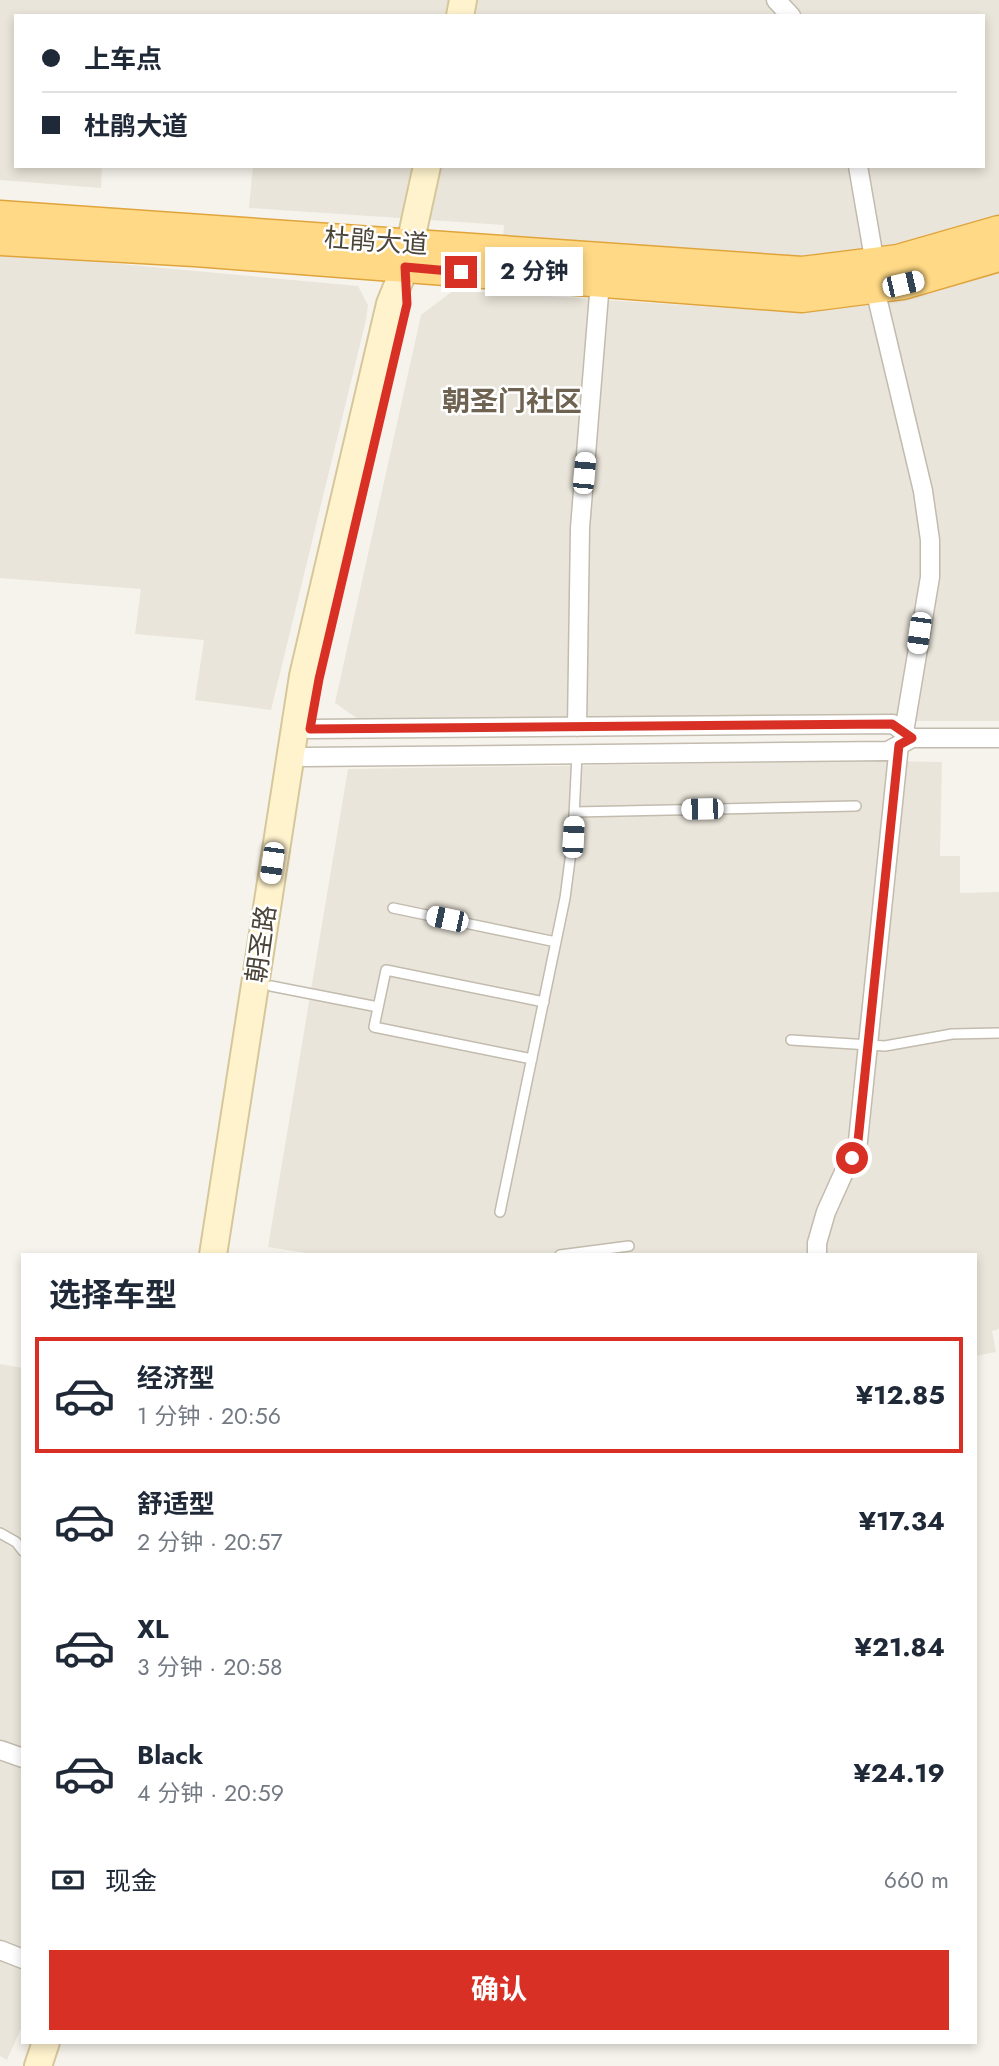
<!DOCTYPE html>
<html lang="zh">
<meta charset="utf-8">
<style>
:root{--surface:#fff;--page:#f2f2f3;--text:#1f2937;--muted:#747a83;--line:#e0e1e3;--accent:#d93025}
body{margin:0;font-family:Jost,"Noto Sans SC",sans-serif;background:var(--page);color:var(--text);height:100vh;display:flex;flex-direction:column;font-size:26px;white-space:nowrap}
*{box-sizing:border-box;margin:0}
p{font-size:23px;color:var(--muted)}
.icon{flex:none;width:38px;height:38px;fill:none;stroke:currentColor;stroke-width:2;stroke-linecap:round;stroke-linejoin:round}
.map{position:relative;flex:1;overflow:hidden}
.side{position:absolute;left:21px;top:1253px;width:956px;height:791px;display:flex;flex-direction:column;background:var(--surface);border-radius:0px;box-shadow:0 4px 10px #0003}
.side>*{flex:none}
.hud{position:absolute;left:14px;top:14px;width:971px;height:154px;border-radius:0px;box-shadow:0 4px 10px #0003;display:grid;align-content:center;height:154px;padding:0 28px;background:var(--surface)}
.end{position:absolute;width:32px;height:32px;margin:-16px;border:9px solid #d93025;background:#fff;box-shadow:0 0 0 4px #fff}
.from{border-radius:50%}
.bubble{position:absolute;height:49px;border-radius:0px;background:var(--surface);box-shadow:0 4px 10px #0003;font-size:23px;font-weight:700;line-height:49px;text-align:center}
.car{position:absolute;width:21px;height:42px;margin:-21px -10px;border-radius:9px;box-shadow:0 0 5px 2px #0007;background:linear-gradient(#fff 24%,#345 0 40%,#fff 0 76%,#345 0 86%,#fff 0)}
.hud b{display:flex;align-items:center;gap:24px;height:66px;font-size:26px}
.hud b+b{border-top:2px solid var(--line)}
.hud i{width:18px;height:18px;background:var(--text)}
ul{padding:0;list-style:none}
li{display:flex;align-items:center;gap:21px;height:116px;margin:0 14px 10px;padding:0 14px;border:4px solid transparent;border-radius:0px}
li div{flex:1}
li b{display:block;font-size:26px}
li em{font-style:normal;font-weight:700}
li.current{border-color:var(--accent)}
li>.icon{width:63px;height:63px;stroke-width:1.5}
h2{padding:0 28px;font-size:32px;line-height:84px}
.pay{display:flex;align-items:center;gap:18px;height:77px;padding:0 28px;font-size:26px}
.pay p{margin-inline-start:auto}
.primary-button{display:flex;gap:14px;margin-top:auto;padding:14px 28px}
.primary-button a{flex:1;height:80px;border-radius:0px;background:var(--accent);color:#fff;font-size:28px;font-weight:700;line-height:80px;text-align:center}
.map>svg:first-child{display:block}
.residential{fill:#eae5da}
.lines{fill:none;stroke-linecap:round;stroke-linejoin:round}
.service-casing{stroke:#c2bbae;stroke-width:12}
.minor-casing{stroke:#c2bbae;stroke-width:21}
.secondary-casing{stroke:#d6c79b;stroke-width:30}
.trunk-casing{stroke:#e0a43c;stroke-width:33}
.service{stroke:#fff;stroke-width:9}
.minor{stroke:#fff;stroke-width:18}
.secondary{stroke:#fff3cd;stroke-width:26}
.trunk{stroke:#ffd985;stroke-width:30}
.route{stroke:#d93025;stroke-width:9}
.labels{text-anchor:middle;stroke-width:5;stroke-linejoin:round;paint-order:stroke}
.street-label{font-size:26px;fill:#4b4439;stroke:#fff}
.neighbourhood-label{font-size:28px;font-weight:bold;fill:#6e6250;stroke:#fff}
</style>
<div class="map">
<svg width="999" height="2066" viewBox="0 0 999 2066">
<rect width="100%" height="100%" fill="#f6f3ec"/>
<!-- residential -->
<path class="residential" d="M0 0H999V221L888 248 811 259 503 237 504 225 249 208 253 166H984V16H16V166H102L101 188 0 180Z
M0 253 358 286 368 305 366 320 271 710 195 700 204 640 135 634 141 589 0 578Z
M999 269V721H361L335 703 421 315 454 290 787 312 823 308Z
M888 761 942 762 940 856H960V893L999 892V1329L992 1331 996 1352 975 1356V1255H319L268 1247 348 769Z
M0 1364 23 1368V2024L7 2060 0 2056Z"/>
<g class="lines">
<!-- service casing -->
<g class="service-casing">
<path id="service" d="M574 812 856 806
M393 908 556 942
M271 986 378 1007
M791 1040 885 1046 952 1034 999 1033
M532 1059 374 1027 386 970 544 1002
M500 1212 565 898 573 837 577 754
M560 1255 629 1246
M0 1533 16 1542 23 1551"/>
</g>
<!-- minor casing -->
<g class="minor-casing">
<path id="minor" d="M776 0 791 16
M858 166 875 264
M875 289 923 491 930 540V577L904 732
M577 727 580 528 600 282
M310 729 893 724 912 738
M305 757 888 751 912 738H999
M817 1255V1243L826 1212 858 1141 899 745
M0 1750 23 1758
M0 1950 23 1959"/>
</g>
<!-- secondary casing -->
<g class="secondary-casing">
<path id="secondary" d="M460 16 463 0
M213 1255 303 676 390 304 405 267 427 166
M38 2066 46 2042"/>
</g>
<!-- trunk casing -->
<g class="trunk-casing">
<path id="trunk" d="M0 216 802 272 898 260 999 231
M0 240 195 251 802 297 903 284 999 256"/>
</g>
<!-- service -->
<use href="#service" class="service"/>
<!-- minor -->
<use href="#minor" class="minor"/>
<!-- secondary -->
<use href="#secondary" class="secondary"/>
<!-- trunk -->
<use href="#trunk" class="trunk"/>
</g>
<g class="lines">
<!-- route -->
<path class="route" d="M461 272 405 267 407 304 319 679 310 729 892 724 912 738 899 745 858 1141 852 1158"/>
</g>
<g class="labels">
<!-- street labels -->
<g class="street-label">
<text transform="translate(376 241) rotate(4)" y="9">杜鹃大道</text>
<text transform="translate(261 944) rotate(-82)" y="9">朝圣路</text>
</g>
<!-- neighbourhood labels -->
<g class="neighbourhood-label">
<text x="512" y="411">朝圣门社区</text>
</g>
</g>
</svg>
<i class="end from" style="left:852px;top:1158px"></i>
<i class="end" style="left:461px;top:272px"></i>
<div class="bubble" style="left:485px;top:247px;width:98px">2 分钟</div>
<i class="car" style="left:903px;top:284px;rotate:77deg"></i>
<i class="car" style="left:584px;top:473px;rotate:5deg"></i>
<i class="car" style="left:919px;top:633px;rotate:188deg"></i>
<i class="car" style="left:702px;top:809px;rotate:269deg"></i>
<i class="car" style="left:573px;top:837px;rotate:3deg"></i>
<i class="car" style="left:272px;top:863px;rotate:188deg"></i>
<i class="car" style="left:447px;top:919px;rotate:282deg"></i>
<div class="hud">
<b><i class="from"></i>上车点</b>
<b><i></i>杜鹃大道</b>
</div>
<section class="side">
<h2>选择车型</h2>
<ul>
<li class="current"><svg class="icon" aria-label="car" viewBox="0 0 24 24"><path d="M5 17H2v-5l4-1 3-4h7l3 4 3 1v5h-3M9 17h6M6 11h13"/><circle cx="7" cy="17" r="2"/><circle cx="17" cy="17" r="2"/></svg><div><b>经济型</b><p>1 分钟 · 20:56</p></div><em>¥12.85</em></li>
<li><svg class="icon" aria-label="car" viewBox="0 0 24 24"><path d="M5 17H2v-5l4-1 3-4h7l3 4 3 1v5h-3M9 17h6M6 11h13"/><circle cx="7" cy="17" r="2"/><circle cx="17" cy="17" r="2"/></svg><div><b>舒适型</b><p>2 分钟 · 20:57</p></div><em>¥17.34</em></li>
<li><svg class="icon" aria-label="car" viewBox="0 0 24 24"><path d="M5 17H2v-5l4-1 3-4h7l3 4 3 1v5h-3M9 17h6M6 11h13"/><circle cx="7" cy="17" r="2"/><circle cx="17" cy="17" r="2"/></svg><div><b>XL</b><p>3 分钟 · 20:58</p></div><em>¥21.84</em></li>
<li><svg class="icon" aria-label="car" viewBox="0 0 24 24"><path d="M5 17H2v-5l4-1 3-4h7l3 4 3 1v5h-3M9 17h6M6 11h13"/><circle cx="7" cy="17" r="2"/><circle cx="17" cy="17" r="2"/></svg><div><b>Black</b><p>4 分钟 · 20:59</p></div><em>¥24.19</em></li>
</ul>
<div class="pay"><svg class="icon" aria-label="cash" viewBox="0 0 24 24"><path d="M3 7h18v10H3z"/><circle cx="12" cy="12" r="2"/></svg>现金<p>660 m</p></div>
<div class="primary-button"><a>确认</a></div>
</section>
</div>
